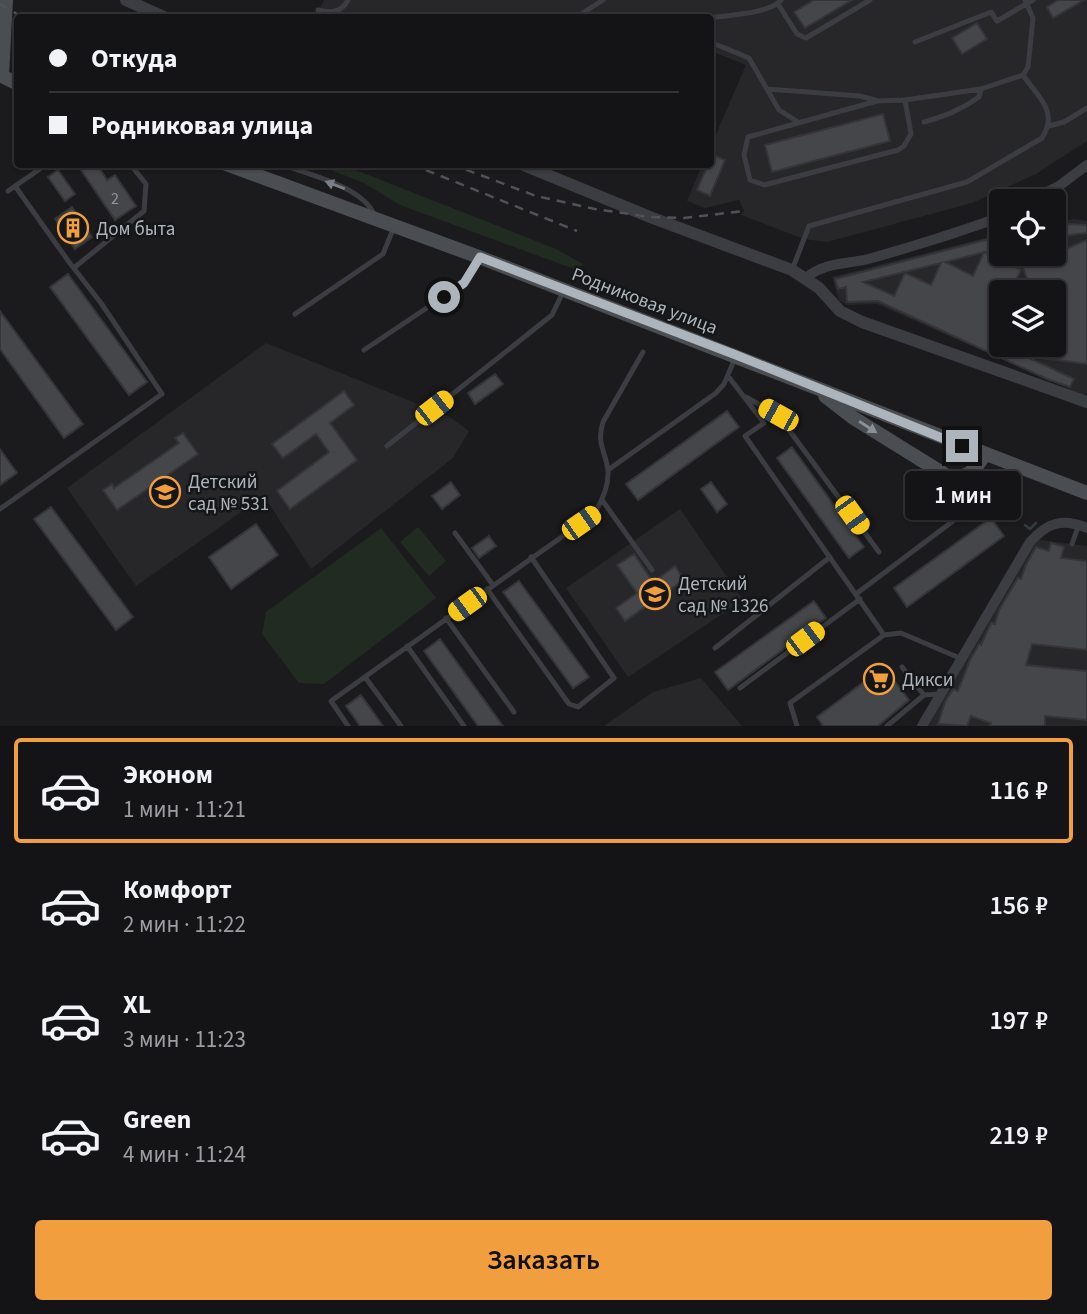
<!DOCTYPE html>
<html lang="ru">
<meta charset="utf-8">
<style>
:root{--surface:#141416;--page:#212123;--text:#f1f3f6;--muted:#9d9ea1;--line:#333335;--accent:#f19e3f}
body{margin:0;font-family:"Source Sans 3",sans-serif;background:var(--page);color:var(--text);height:100vh;display:flex;flex-direction:column;font-size:26px;white-space:nowrap}
*{box-sizing:border-box;margin:0}
p{font-size:23px;color:var(--muted)}
.icon{flex:none;width:38px;height:38px;fill:none;stroke:currentColor;stroke-width:2;stroke-linecap:round;stroke-linejoin:round}
.map{position:relative;height:726px;overflow:hidden}
.side{display:flex;flex-direction:column;background:var(--surface);flex:1}
.side>*{flex:none}
.top-card{position:absolute;left:14px;top:14px;width:700px;height:154px;border-radius:7px;box-shadow:0 2px 5px #0004,0 0 0 2px var(--line);display:grid;align-content:center;height:154px;padding:0 35px;background:var(--surface)}
.fabs{position:absolute;left:989px;top:189px;display:grid;gap:14px}
.fabs a{display:grid;place-items:center;width:77px;height:77px;border-radius:7px;background:var(--surface);box-shadow:0 2px 5px #0004,0 0 0 2px var(--line);font-size:35px}
.end{position:absolute;width:32px;height:32px;margin:-16px;border:9px solid #adb4bc;background:#111;box-shadow:0 0 0 4px #111}
.from{border-radius:50%}
.bubble{position:absolute;height:49px;border-radius:7px;background:var(--surface);box-shadow:0 2px 5px #0004,0 0 0 2px var(--line);font-size:23px;font-weight:600;line-height:49px;text-align:center}
.car{position:absolute;width:21px;height:42px;margin:-21px -10px;border-radius:9px;box-shadow:0 0 5px 2px #0007;background:linear-gradient(#f5c518 24%,#345 0 40%,#f5c518 0 76%,#345 0 86%,#f5c518 0)}
.top-card b{display:flex;align-items:center;gap:24px;height:66px;font-size:26px}
.top-card b+b{border-top:2px solid var(--line)}
.top-card i{width:18px;height:18px;background:var(--text)}
ul{padding:12px 0 0;list-style:none}
li{display:flex;align-items:center;gap:21px;height:105px;margin:0 14px 10px;padding:0 21px;border:4px solid transparent;border-radius:7px}
li div{flex:1}
li b{display:block;font-size:26px}
li em{font-style:normal;font-weight:600}
li.selected{border-color:var(--accent)}
li>.icon{width:63px;height:63px;stroke-width:1.5}
.action{display:flex;gap:14px;margin-top:auto;padding:14px 35px}
.action a{flex:1;height:80px;border-radius:7px;background:var(--accent);color:#111;font-size:28px;font-weight:600;line-height:80px;text-align:center}
.map>svg:first-child{display:block}
.built{fill:#27272a;fill-rule:evenodd}
.green{fill:#222b22}
.lines{fill:none;stroke-linecap:round;stroke-linejoin:round}
.stream{stroke:#303c41;stroke-width:2.5}
.building{fill:#45464a;stroke:#353539;stroke-width:2;fill-rule:evenodd}
.service{stroke:#3c3d42;stroke-width:5}
.minor{stroke:#3c3d42;stroke-width:10}
.tertiary{stroke:#3c3d42;stroke-width:12}
.secondary{stroke:#4a4d52;stroke-width:14}
.rail{stroke:#4f5257;stroke-width:2.5;stroke-dasharray:9 7;stroke-linecap:butt}
.oneway{fill:#7a7e85}
.oneway2{fill:#8a9097}
.route{stroke:#adb4bc;stroke-width:9}
.labels{text-anchor:middle;stroke-width:5;stroke-linejoin:round;paint-order:stroke}
.number-label{font-size:16px;fill:#9398a0}
.poi-label{font-size:19px;fill:#adb4bc;stroke:#151618;text-anchor:start}
.street-label{font-size:19px;fill:#adb4bc;stroke:#151618}
</style>
<div class="map">
<svg width="1087" height="726" viewBox="0 0 1087 726">
<rect width="100%" height="100%" fill="#1b1b1d"/>
<!-- built -->
<path class="built" d="M324 0H1087V141L1036 174 972 203 827 242 804 239 741 215 744 211 739 200 705 208 687 201 702 165 710 164 711 146 746 65 711 51 710 18H315Z
M1074 219 1087 221V393L1083 395 877 304 847 305 839 300 832 277 1001 234V254H1054V223ZM1001 292H1054V345H1001Z
M266 343 448 416 469 431 453 458 311 569 264 496 136 586 67 488Z
M680 509 743 600 628 677 566 588Z
M1033 539 1087 546V726H926Z
M701 678 742 726H604L653 692Z"/>
<!-- green -->
<path class="green" d="M318 165H343L556 249 583 264 577 270 400 205 364 183Z
M418 527 446 561 429 576 400 542Z
M381 528 436 598 324 684 299 683 262 634 266 612Z"/>
<g class="lines">
<!-- stream -->
<path class="stream" d="M1025 525 1030 529 1036 523"/>
</g>
<!-- building -->
<path class="building" d="M814 0H852L805 28 794 12Z
M1058 0H1084L1053 18 1047 7Z
M977 23 987 39 962 54 952 38Z
M883 114 890 141 772 172 765 145Z
M710 154 725 160 710 196 697 190 708 164H710Z
M77 164H97L107 180 115 175 136 206 115 220Z
M58 170 75 194 65 201 48 177Z
M72 207 92 237 75 249 55 219Z
M1066 224 1087 225V233L1054 237V227Z
M1001 236V248L945 262 973 276 984 252 1021 270 1010 292H1001V345H1054V292H1032L1018 254H1054L1087 240V364L1025 356 1074 379 1070 387 1047 379 878 301 847 302 846 287 838 289 835 279ZM941 263 931 285 905 273 894 296 863 282Z
M68 274 147 382 129 395 50 287Z
M0 311 83 424 64 438 0 349Z
M495 374 503 384 475 404 468 393Z
M344 391 354 405 330 423 357 460 290 509 277 491 329 452 316 434 283 458 272 444Z
M727 411 739 427 638 500 626 484Z
M183 433 198 454 117 510 103 490 112 484 114 488 179 443 175 438Z
M792 447 864 547 849 558 777 458Z
M0 449 17 473 0 485Z
M451 482 460 495 442 509 432 496Z
M711 482 727 504 717 512 701 489Z
M51 507 133 617 116 630 34 519Z
M991 518 1004 536 907 607 894 588Z
M256 524 278 555 231 589 209 557Z
M489 536 496 546 479 558 472 548Z
M1051 543 1064 547 1061 558 1087 561V650L1032 644 1026 665 1087 671V720L1045 716V726H990L991 723 971 716 967 726 938 724 945 702 953 689 958 691 970 660 979 644 981 645 991 623 995 624 999 610 1018 578 1021 579 1026 565 1036 547 1049 551Z
M634 554 653 582 675 566 684 580 625 621 616 608 637 593 617 565Z
M519 581 589 677 573 688 503 592Z
M814 601 826 618 728 690 715 672Z
M440 639 503 726H478L424 651Z
M884 667 909 700 878 726H823L817 717Z
M361 695 383 726H360L346 706Z"/>
<g class="lines">
<!-- service -->
<path class="service" d="M778 4 797 34 806 38 870 0
M318 10C331 13 341 13 348 0
M575 18 603 0
M709 18C728 15 769 14 781 0
M710 42 749 58 779 110 798 122
M915 42 991 12 997 21 1033 0
M767 89 860 96 875 100
M905 100 911 134 904 146 898 150 764 185 750 180 744 155 748 137 877 101 905 100 981 89 1023 75 1028 67 1033 18 1025 0
M924 122C945 116 961 110 979 97L981 89
M1049 126 1064 122 1087 108
M281 164C309 175 361 186 374 214
M8 191 47 164
M75 267 144 211 146 184 130 164
M792 270 809 226 967 182 1042 138C1059 111 1038 97 1023 75
M295 314 383 254 394 227
M364 350 464 283 478 259
M728 376 764 423 745 436 884 635
M746 397 778 415 879 552
M387 446 552 315 563 292
M608 470 716 393 724 384 736 356
M602 500 652 570
M0 509 162 394 101 303 69 262 15 186
M455 533 493 585
M1072 544 1079 524
M487 589 569 704 578 707 614 678 531 557
M856 594 973 506
M446 618 514 712
M407 646 464 726
M715 648 830 557
M902 667 924 695
M365 677 401 726
M740 688 860 599
M348 726 331 701 594 514C602 501 609 487 608 471 606 451 596 445 603 422L643 352
M797 726 790 703 884 635 901 633 962 659
M887 726 924 695 941 694"/>
<!-- minor -->
<path class="minor" d="M1030 201 1059 186 1087 165
M806 278C826 261 848 265 872 258 915 246 959 232 1001 217
M922 726 1030 542C1048 522 1063 518 1087 528"/>
<!-- tertiary -->
<path class="tertiary" d="M126 0 166 18
M521 164 650 217 792 270 819 288 840 311 862 322 1087 402"/>
<!-- secondary -->
<path class="secondary" d="M2 76 6 0
M2 76 18 84
M226 164 479 257 1087 493
M825 396 852 417 947 476C966 480 975 471 984 455"/>
<!-- rail -->
<path class="rail" d="M0 4 24 18
M411 164 577 231
M451 164 536 196 595 209 650 217 684 218 744 211"/>
</g>
<!-- one-way arrows -->
<defs><path id="oneway-solid" d="M-6-.8H1V-3.2L6.5 0L1 3.2V.8H-6Z" transform="scale(1.75)"/></defs>
<use class="oneway" href="#oneway-solid" transform="translate(335 185) rotate(-159)"/>
<use class="oneway2" href="#oneway-solid" transform="translate(868 427) rotate(33)"/>
<g class="lines">
<!-- route -->
<path class="route" d="M444 297 464 283 480 257 736 355 962 446"/>
</g>
<!-- icons -->
<defs>
<g id="building-ring" transform="scale(1.575)"><circle r="9.5" fill="#151618" stroke="#f19e3f" stroke-width="1.5"/><path d="M-4-6H4V6H1V3H-1V6H-4ZM-2.5-4.3h1.7v1.8h-1.7ZM.8-4.3h1.7v1.8H.8ZM-2.5-1h1.7V.8h-1.7ZM.8-1h1.7V.8H.8Z" fill="#f19e3f"/></g>
<g id="school-ring" transform="scale(1.575)"><circle r="9.5" fill="#151618" stroke="#f19e3f" stroke-width="1.5"/><path d="M0-5L7-2L0 1L-7-2ZM-4 1L0 2.5L4 1V4Q0 6-4 4Z" fill="#f19e3f"/></g>
<g id="supermarket-ring" transform="scale(1.575)"><circle r="9.5" fill="#151618" stroke="#f19e3f" stroke-width="1.5"/><path d="M-6-5.5h2.5l.6 2H6L4.5 2H-2.5L-4.4-4H-6ZM-1.5 3.2a1.3 1.3 0 1 0 .1 0ZM3 3.2a1.3 1.3 0 1 0 .1 0Z" fill="#f19e3f"/></g>
</defs>
<g fill-rule="evenodd">
<use href="#building-ring" x="73" y="228"/>
<use href="#school-ring" x="165" y="492"/>
<use href="#school-ring" x="655" y="594"/>
<use href="#supermarket-ring" x="879" y="679"/>
</g>
<g class="labels">
<!-- number labels -->
<g class="number-label">
<text x="115" y="204">2</text>
</g>
<!-- poi labels -->
<g class="poi-label">
<text x="96" y="235">Дом быта</text>
<text x="188" y="488">Детский<tspan x="188" dy="22">сад № 531</tspan></text>
<text x="678" y="590">Детский<tspan x="678" dy="22">сад № 1326</tspan></text>
<text x="902" y="686">Дикси</text>
</g>
<!-- street labels -->
<g class="street-label">
<text transform="translate(645 300) rotate(21)" y="7">Родниковая улица</text>
</g>
</g>
</svg>
<div class="fabs">
<a><svg class="icon" aria-label="locate" viewBox="0 0 24 24"><circle cx="12" cy="12" r="6"/><path d="M12 2v4M12 18v4M2 12h4M18 12h4"/></svg></a>
<a><svg class="icon" aria-label="layers" viewBox="0 0 24 24"><path d="M12 4l9 5-9 5-9-5zM3 14l9 5 9-5"/></svg></a>
</div>
<i class="end from" style="left:444px;top:297px"></i>
<i class="end" style="left:962px;top:446px"></i>
<div class="bubble" style="left:905px;top:471px;width:116px">1 мин</div>
<i class="car" style="left:434px;top:408px;rotate:52deg"></i>
<i class="car" style="left:778px;top:415px;rotate:299deg"></i>
<i class="car" style="left:852px;top:515px;rotate:144deg"></i>
<i class="car" style="left:581px;top:523px;rotate:55deg"></i>
<i class="car" style="left:467px;top:604px;rotate:234deg"></i>
<i class="car" style="left:805px;top:639px;rotate:53deg"></i>
<div class="top-card">
<b><i class="from"></i>Откуда</b>
<b><i></i>Родниковая улица</b>
</div>
</div>
<section class="side">
<ul>
<li class="selected"><svg class="icon" aria-label="car" viewBox="0 0 24 24"><path d="M5 17H2v-5l4-1 3-4h7l3 4 3 1v5h-3M9 17h6M6 11h13"/><circle cx="7" cy="17" r="2"/><circle cx="17" cy="17" r="2"/></svg><div><b>Эконом</b><p>1 мин · 11:21</p></div><em>116 ₽</em></li>
<li><svg class="icon" aria-label="car" viewBox="0 0 24 24"><path d="M5 17H2v-5l4-1 3-4h7l3 4 3 1v5h-3M9 17h6M6 11h13"/><circle cx="7" cy="17" r="2"/><circle cx="17" cy="17" r="2"/></svg><div><b>Комфорт</b><p>2 мин · 11:22</p></div><em>156 ₽</em></li>
<li><svg class="icon" aria-label="car" viewBox="0 0 24 24"><path d="M5 17H2v-5l4-1 3-4h7l3 4 3 1v5h-3M9 17h6M6 11h13"/><circle cx="7" cy="17" r="2"/><circle cx="17" cy="17" r="2"/></svg><div><b>XL</b><p>3 мин · 11:23</p></div><em>197 ₽</em></li>
<li><svg class="icon" aria-label="car" viewBox="0 0 24 24"><path d="M5 17H2v-5l4-1 3-4h7l3 4 3 1v5h-3M9 17h6M6 11h13"/><circle cx="7" cy="17" r="2"/><circle cx="17" cy="17" r="2"/></svg><div><b>Green</b><p>4 мин · 11:24</p></div><em>219 ₽</em></li>
</ul>
<div class="action"><a>Заказать</a></div>
</section>
